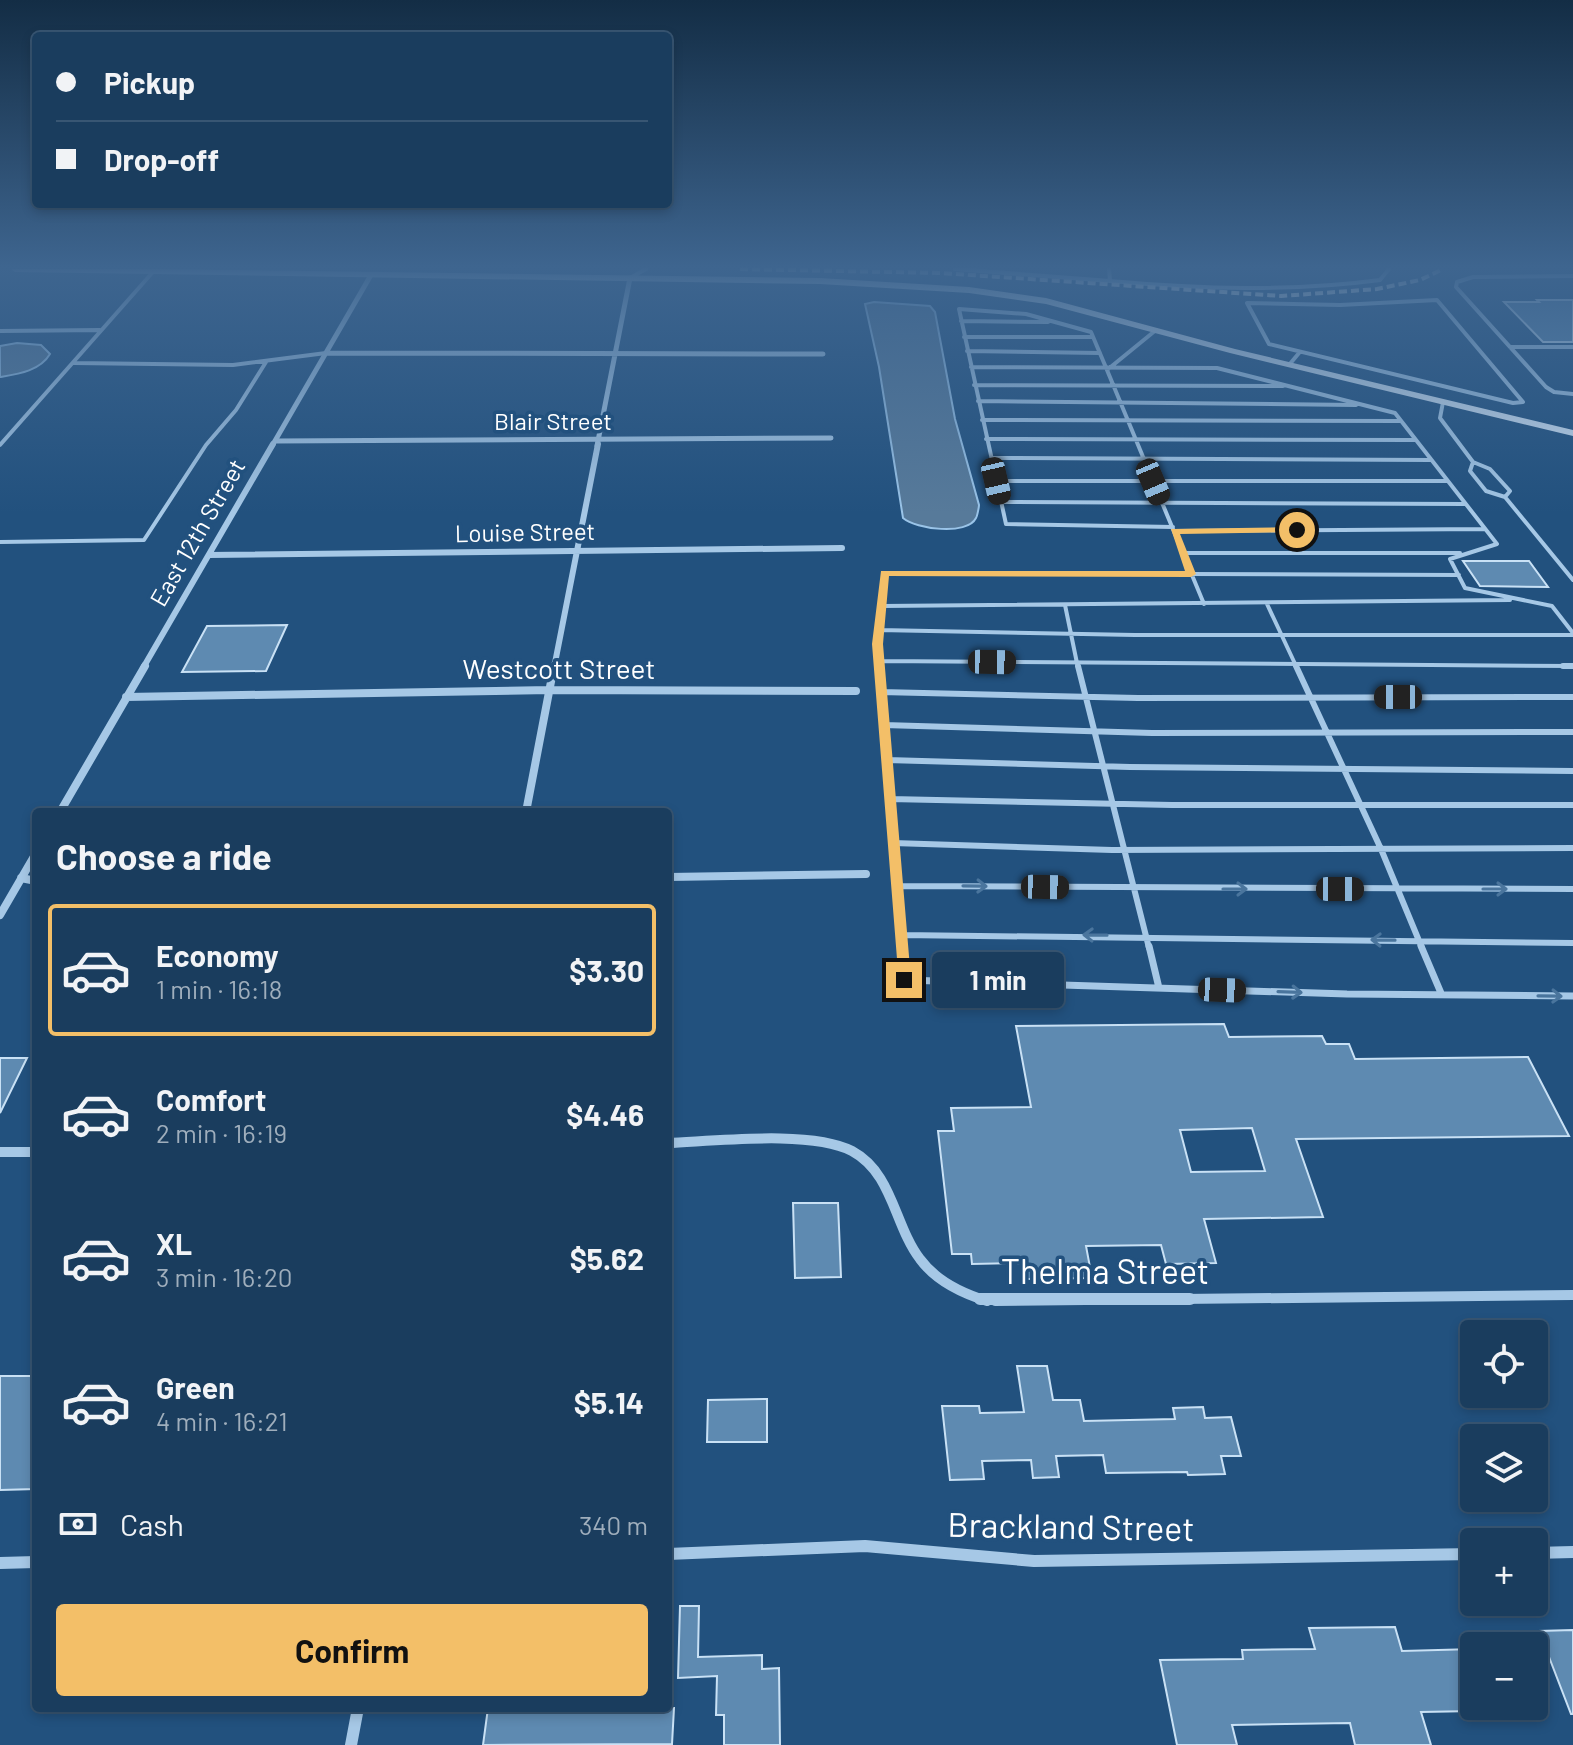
<!DOCTYPE html>
<meta charset="utf-8">
<style>
:root{--surface:#1a3d5e;--page:#234464;--text:#f1f3f6;--muted:#9faebc;--line:#385673;--accent:#f3bf68}
body{margin:0;font-family:Barlow,sans-serif;background:var(--page);color:var(--text);height:100vh;display:flex;flex-direction:column;font-size:30px;white-space:nowrap}
*{box-sizing:border-box;margin:0}
p{font-size:26px;color:var(--muted)}
.icon{flex:none;width:44px;height:44px;fill:none;stroke:currentColor;stroke-width:2;stroke-linecap:round;stroke-linejoin:round}
.map{position:relative;flex:1;overflow:hidden}
.sheet{position:absolute;left:32px;top:808px;width:640px;height:904px;display:flex;flex-direction:column;background:var(--surface);border-radius:8px;box-shadow:0 4px 12px #0003,0 0 0 2px var(--line)}
.sheet>*{flex:none}
.top-card{position:absolute;left:32px;top:32px;width:640px;height:176px;border-radius:8px;box-shadow:0 4px 12px #0003,0 0 0 2px var(--line);display:grid;align-content:center;height:176px;padding:0 24px;background:var(--surface)}
.tools{position:absolute;left:1460px;top:1320px;display:grid;gap:16px}
.tools a{display:grid;place-items:center;width:88px;height:88px;border-radius:8px;background:var(--surface);box-shadow:0 4px 12px #0003,0 0 0 2px var(--line);font-size:40px}
.end{position:absolute;width:36px;height:36px;margin:-18px;border:10px solid #f3bf68;background:#111;box-shadow:0 0 0 4px #111}
.from{border-radius:50%}
.bubble{position:absolute;height:56px;border-radius:8px;background:var(--surface);box-shadow:0 4px 12px #0003,0 0 0 2px var(--line);font-size:26px;font-weight:700;line-height:56px;text-align:center}
.car{position:absolute;width:24px;height:48px;margin:-24px -12px;border-radius:10px;box-shadow:0 0 6px 2px #0007;background:linear-gradient(#222 24%,#8ab4d8 0 40%,#222 0 76%,#8ab4d8 0 86%,#222 0)}
.top-card b{display:flex;align-items:center;gap:28px;height:76px;font-size:30px}
.top-card b+b{border-top:2px solid var(--line)}
.top-card i{width:20px;height:20px;background:var(--text)}
ul{padding:0;list-style:none}
li{display:flex;align-items:center;gap:24px;height:132px;margin:0 16px 12px;padding:0 8px;border:4px solid transparent;border-radius:8px}
li div{flex:1}
li b{display:block;font-size:30px}
li em{font-style:normal;font-weight:700}
li.on{border-color:var(--accent)}
li>.icon{width:72px;height:72px;stroke-width:1.5}
h2{padding:0 24px;font-size:36px;line-height:96px}
.pay{display:flex;align-items:center;gap:20px;height:88px;padding:0 24px;font-size:30px}
.pay p{margin-inline-start:auto}
.cta{display:flex;gap:16px;margin-top:auto;padding:16px 24px}
.cta a{flex:1;height:92px;border-radius:8px;background:var(--accent);color:#111;font-size:32px;font-weight:700;line-height:92px;text-align:center}
.map>svg:first-child{display:block}
.water{fill:#577a9a;stroke:#9ac4e8;stroke-width:2}
.building{fill:#5e8ab1;stroke:#c9e1f5;stroke-width:2;fill-rule:evenodd}
.lines{fill:none;stroke-linecap:round;stroke-linejoin:round}
.lane-far2{stroke:#a6c8e6;stroke-width:4}
.lane-far1{stroke:#a6c8e6;stroke-width:6}
.lane{stroke:#a6c8e6;stroke-width:7}
.street-far4{stroke:#a6c8e6;stroke-width:5}
.street-far3{stroke:#a6c8e6;stroke-width:6}
.street-far2{stroke:#a6c8e6;stroke-width:8}
.street-far1{stroke:#a6c8e6;stroke-width:10}
.street{stroke:#a6c8e6;stroke-width:12}
.secondary{fill:#d0e3f5;fill-rule:evenodd}
.rail{stroke:#fff;stroke-width:4;stroke-dasharray:8 4;stroke-linecap:butt}
.oneway{stroke:#4a759d}
.route{fill:#f3bf68}
.labels{text-anchor:middle;stroke-width:7;stroke-linejoin:round;paint-order:stroke}
.far-street-label{font-size:24px;fill:#fff;stroke:#22517e}
.street-label{font-size:28px;fill:#fff;stroke:#22517e}
.near-street-label{font-size:34px;fill:#fff;stroke:#22517e}
</style>
<div class="map">
<svg width="1573" height="1745" viewBox="0 0 1573 1745">
<rect width="100%" height="100%" fill="#22517e"/>
<!-- water -->
<path class="water" d="M874 302 930 306 935 312 955 419 979 505C979 507 977 517 976 518 967 536 916 529 903 518L879 367 865 304Z
M17 343 41 345 50 354C40 371 18 374 0 377V346Z"/>
<!-- building -->
<path class="building" d="M1537 300H1573V342H1543L1504 302H1539Z
M1463 561H1529L1548 587 1480 586Z
M287 625 266 671 182 672 207 626Z
M1224 1024 1229 1037 1322 1036 1326 1044H1349L1355 1059 1528 1057 1569 1136 1296 1139 1323 1217 1204 1219 1216 1263 1166 1264 1161 1245 1086 1246 1092 1278 1026 1279 1024 1263 972 1264 971 1254H952L938 1131H954L951 1108 1031 1107 1016 1026ZM1252 1128 1265 1171 1191 1172 1180 1130Z
M0 1058H27L0 1113Z
M793 1203H838L841 1277 795 1278Z
M1017 1366H1047L1053 1400H1080L1084 1421 1175 1419 1173 1408 1203 1407 1205 1418 1231 1417 1241 1456H1221L1225 1474 1188 1475 1187 1472 1106 1473 1103 1455 1056 1456 1059 1477 1033 1478 1031 1460 982 1461 984 1479 950 1480 942 1406H979L980 1413 1024 1412Z
M0 1376H36V1489L0 1490Z
M767 1399V1442H707L708 1400Z
M680 1606H699L698 1657 762 1655V1669L779 1668 780 1745H724V1715H716L717 1676 678 1678Z
M1395 1627 1402 1651 1474 1649V1711L1421 1712 1431 1745H1355L1350 1723 1232 1725 1237 1745H1177L1160 1660 1243 1659 1242 1650 1315 1649 1309 1628Z
M1573 1630V1714H1571L1539 1631Z
M488 1708H674L672 1744 483 1745Z"/>
<g class="lines">
<!-- lane-far2 -->
<path class="lane-far2" d="M955 269 1110 281 1109 269
M1573 276 1473 277 1457 282 1456 287 1546 387 1554 392 1573 394
M630 278 646 269
M1110 281C1201 289 1290 292 1380 280L1389 269
M1437 300 1523 402 1513 403 1269 344 1247 303 1340 305Z
M961 321 1048 322
M1156 330 1107 370 1204 604
M0 331 100 330
M964 337H1093
M1510 347H1573
M967 351 1100 353
M74 363 233 365 326 353
M1289 365 1299 353
M971 367 1217 368 1395 413 1497 544 1450 559 1465 588 1552 606 1573 633
M1107 370 1091 332 1026 314 959 309 1006 524 1173 527
M974 385 1283 386
M978 401 1356 405
M1443 402 1440 418 1473 462
M982 420 1401 421
M986 439 1415 440
M0 445 152 273
M991 458 1431 460
M1473 462 1490 469 1510 491 1505 497 1486 491 1470 471Z
M996 481H1447
M1505 497 1573 580
M1001 502 1465 504
M1174 531 1485 529
M0 542 144 540 206 445 236 410 266 362
M1183 553H1460
M1267 604 1297 668
M1065 605 1078 668
M882 606 1510 600
M879 630 1135 635H1573
M879 661 1573 666
M879 668 877 644 885 573 1459 575"/>
<!-- lane-far1 -->
<path class="lane-far1" d="M879 666 901 948
M1078 666 1149 948
M1296 666 1381 849 1422 948
M1563 666H1573
M881 692 1138 698 1573 697
M884 725 1152 733 1573 732
M887 760 1130 767 1573 771
M890 799 1172 805H1573
M893 843 1112 850 1573 848
M897 886 1573 889
M901 935 1573 943"/>
<!-- lane -->
<path class="lane" d="M901 946 904 980 1347 994 1573 996
M1149 946 1159 988
M1421 946 1441 993"/>
<!-- street-far4 -->
<path class="street-far4" d="M326 353 823 354
M275 441 831 438
M272 446 371 275
M597 446 630 278"/>
<!-- street-far3 -->
<path class="street-far3" d="M209 555 842 548
M143 668 273 444
M554 668 598 444"/>
<!-- street-far2 -->
<path class="street-far2" d="M126 697 550 690 856 691
M60 812 145 666
M526 812 554 666
M668 877 866 874
M21 878 36 881
M0 915 36 853"/>
<!-- street-far1 -->
<path class="street-far1" d="M668 1143C715 1141 812 1130 852 1151 893 1173 894 1225 920 1259 936 1281 961 1293 987 1301
M0 1152H36
M995 1301 1573 1295"/>
<!-- street -->
<path class="street" d="M980 1299H1190
M1534 1553 1573 1552
M668 1554 865 1546 1034 1561 1474 1554
M0 1563 36 1562
M351 1745 358 1708"/>
<!-- secondary -->
<path class="secondary" d="M11 269H168L820 278 969 287 1046 298 1235 349 1573 430V436L1230 353 1046 304 969 293 820 284 15 272Z"/>
<!-- rail -->
<path class="rail" d="M740 269 941 273 1281 296 1377 289 1420 280 1443 269"/>
</g>
<!-- one-way arrows -->
<defs><path id="oneway-shaft" d="M-6 0H5M1.5-3L5.5 0L1.5 3" fill="none" stroke-width="1.6" stroke-linecap="round" stroke-linejoin="round" transform="scale(2)"/></defs>
<g class="oneway">
<use href="#oneway-shaft" transform="translate(975 886) rotate(1)"/>
<use href="#oneway-shaft" transform="translate(1235 889)"/>
<use href="#oneway-shaft" transform="translate(1495 889)"/>
<use href="#oneway-shaft" transform="translate(1095 935) rotate(-179)"/>
<use href="#oneway-shaft" transform="translate(1383 940) rotate(-179)"/>
<use href="#oneway-shaft" transform="translate(1290 992) rotate(2)"/>
<use href="#oneway-shaft" transform="translate(1550 996) rotate(1)"/>
</g>
<!-- sky -->
<linearGradient id="sky" x2="0" y2="1"><stop stop-color="#132d45"/><stop offset="0.52" stop-color="#3e658f"/><stop offset="1" stop-color="#3e658f" stop-opacity="0"/></linearGradient>
<rect width="1573" height="513" fill="url(#sky)"/>
<!-- route -->
<path class="route" d="M1297 527 1301 532 1180 534 1196 574 1191 577 889 576 883 644 911 980 909 984H899L872 644 881 571H1185L1171 529Z"/>
<g class="labels">
<!-- far-street labels -->
<g class="far-street-label">
<text x="553" y="430">Blair Street</text>
<text transform="translate(198 533) rotate(-60)" y="8">East 12th Street</text>
<text transform="translate(525 533) rotate(-1)" y="8">Louise Street</text>
</g>
<!-- street labels -->
<g class="street-label">
<text x="559" y="679">Westcott Street</text>
</g>
<!-- near-street labels -->
<g class="near-street-label">
<text x="1105" y="1284">Thelma Street</text>
<text transform="translate(1071 1527) rotate(1)" y="12">Brackland Street</text>
</g>
</g>
</svg>
<div class="tools">
<a><svg class="icon" aria-label="locate" viewBox="0 0 24 24"><circle cx="12" cy="12" r="6"/><path d="M12 2v4M12 18v4M2 12h4M18 12h4"/></svg></a>
<a><svg class="icon" aria-label="layers" viewBox="0 0 24 24"><path d="M12 4l9 5-9 5-9-5zM3 14l9 5 9-5"/></svg></a>
<a>+</a>
<a>−</a>
</div>
<i class="end from" style="left:1297px;top:530px"></i>
<i class="end" style="left:904px;top:980px"></i>
<div class="bubble" style="left:932px;top:952px;width:132px">1 min</div>
<i class="car" style="left:996px;top:481px;rotate:167deg"></i>
<i class="car" style="left:1153px;top:482px;rotate:157deg"></i>
<i class="car" style="left:992px;top:662px;rotate:91deg"></i>
<i class="car" style="left:1398px;top:697px;rotate:270deg"></i>
<i class="car" style="left:1045px;top:887px;rotate:91deg"></i>
<i class="car" style="left:1340px;top:889px;rotate:90deg"></i>
<i class="car" style="left:1222px;top:990px;rotate:92deg"></i>
<div class="top-card">
<b><i class="from"></i>Pickup</b>
<b><i></i>Drop-off</b>
</div>
<section class="sheet">
<h2>Choose a ride</h2>
<ul>
<li class="on"><svg class="icon" aria-label="car" viewBox="0 0 24 24"><path d="M5 17H2v-5l4-1 3-4h7l3 4 3 1v5h-3M9 17h6M6 11h13"/><circle cx="7" cy="17" r="2"/><circle cx="17" cy="17" r="2"/></svg><div><b>Economy</b><p>1 min · 16:18</p></div><em>$3.30</em></li>
<li><svg class="icon" aria-label="car" viewBox="0 0 24 24"><path d="M5 17H2v-5l4-1 3-4h7l3 4 3 1v5h-3M9 17h6M6 11h13"/><circle cx="7" cy="17" r="2"/><circle cx="17" cy="17" r="2"/></svg><div><b>Comfort</b><p>2 min · 16:19</p></div><em>$4.46</em></li>
<li><svg class="icon" aria-label="car" viewBox="0 0 24 24"><path d="M5 17H2v-5l4-1 3-4h7l3 4 3 1v5h-3M9 17h6M6 11h13"/><circle cx="7" cy="17" r="2"/><circle cx="17" cy="17" r="2"/></svg><div><b>XL</b><p>3 min · 16:20</p></div><em>$5.62</em></li>
<li><svg class="icon" aria-label="car" viewBox="0 0 24 24"><path d="M5 17H2v-5l4-1 3-4h7l3 4 3 1v5h-3M9 17h6M6 11h13"/><circle cx="7" cy="17" r="2"/><circle cx="17" cy="17" r="2"/></svg><div><b>Green</b><p>4 min · 16:21</p></div><em>$5.14</em></li>
</ul>
<div class="pay"><svg class="icon" aria-label="cash" viewBox="0 0 24 24"><path d="M3 7h18v10H3z"/><circle cx="12" cy="12" r="2"/></svg>Cash<p>340 m</p></div>
<div class="cta"><a>Confirm</a></div>
</section>
</div>
